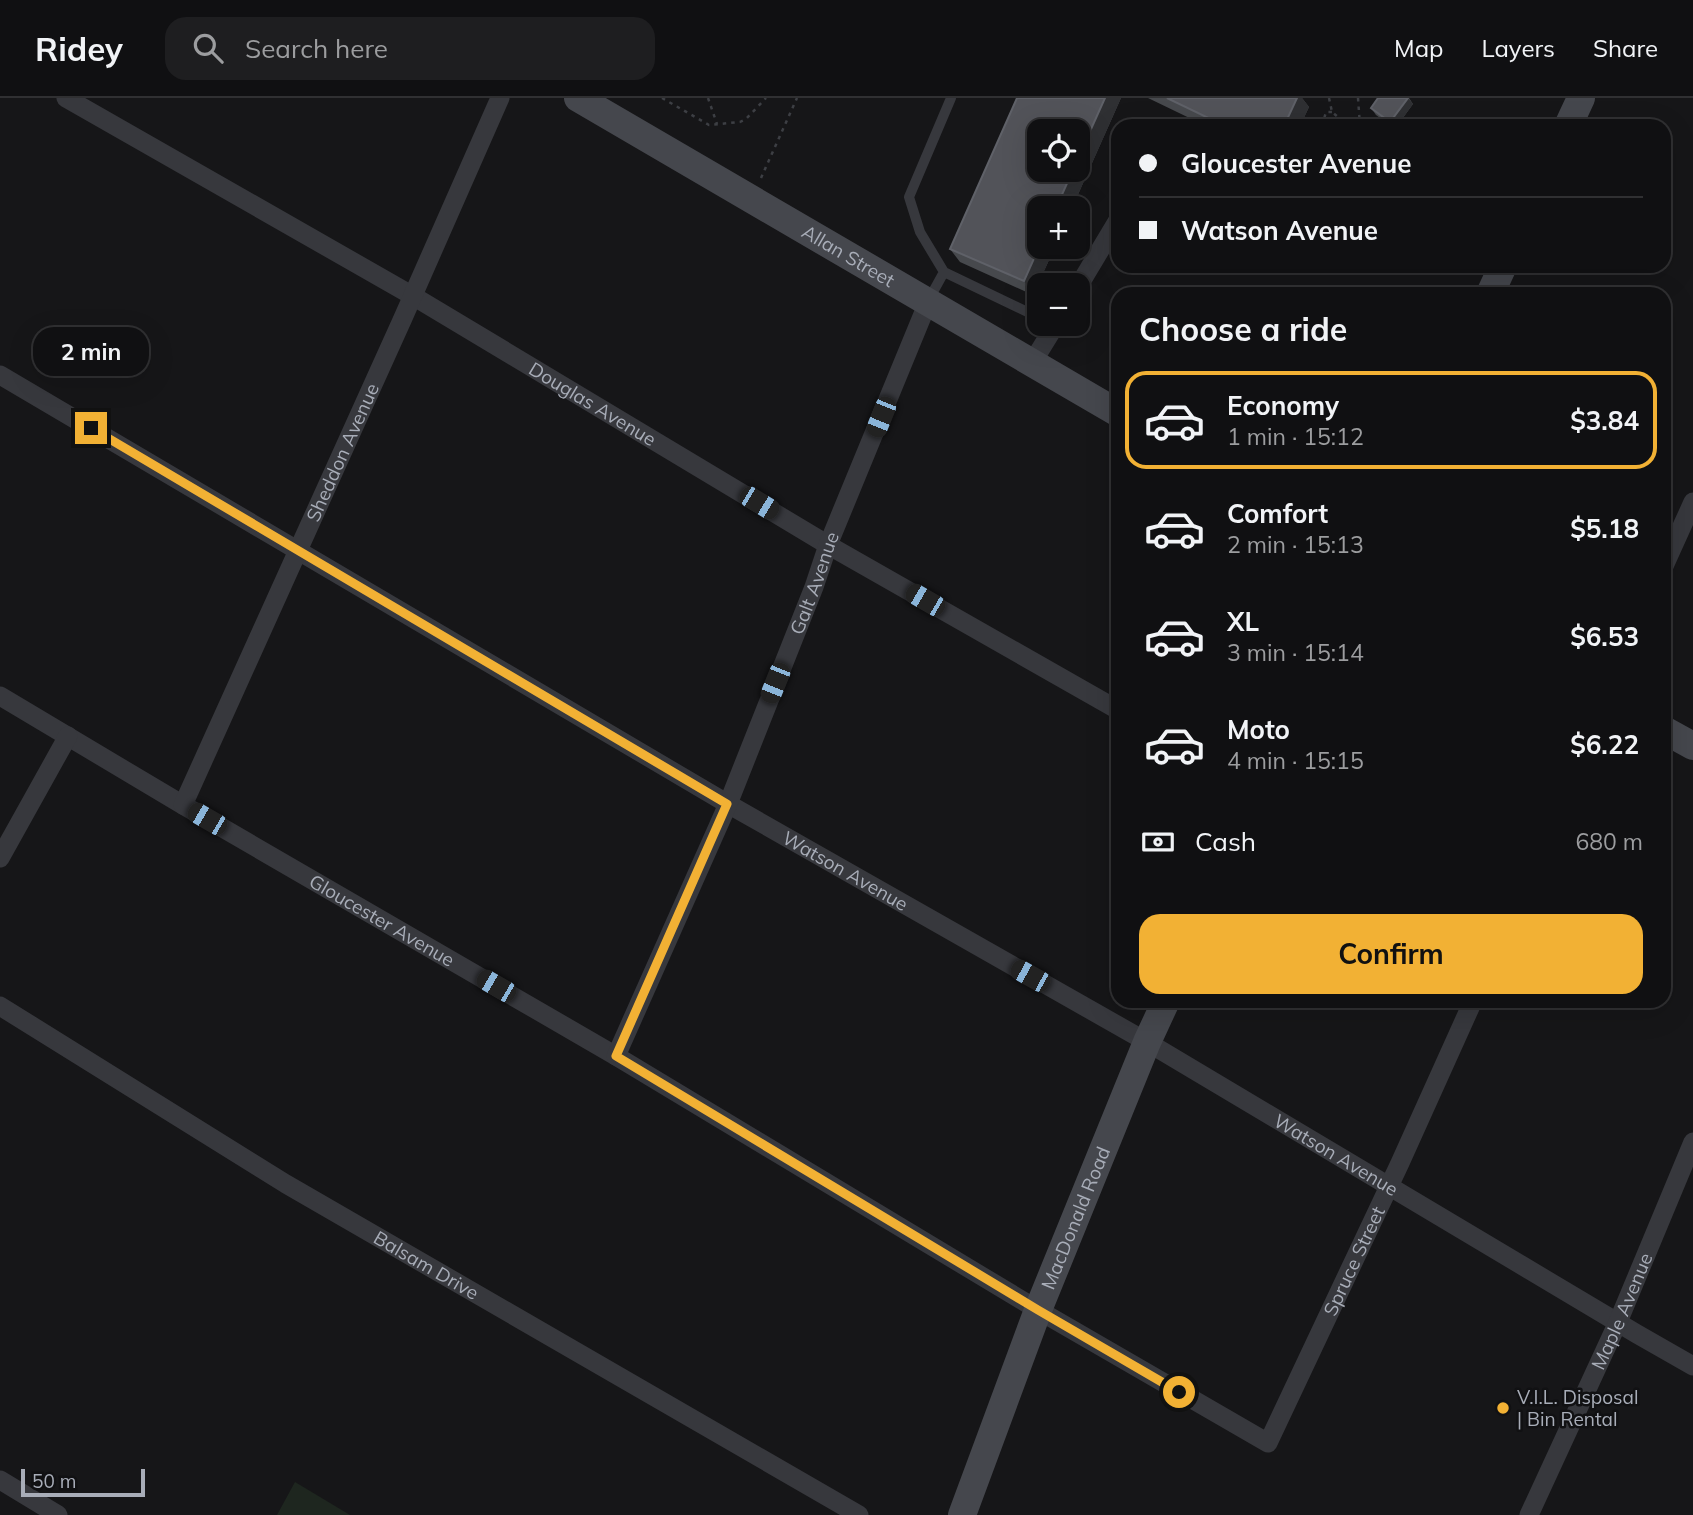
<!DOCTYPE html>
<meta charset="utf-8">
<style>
:root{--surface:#101012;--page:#1e1e20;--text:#f1f3f6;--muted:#9c9d9f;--line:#303032;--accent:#f2b134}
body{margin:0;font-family:Mulish,sans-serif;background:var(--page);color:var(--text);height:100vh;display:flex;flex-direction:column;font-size:26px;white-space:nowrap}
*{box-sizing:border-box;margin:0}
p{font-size:23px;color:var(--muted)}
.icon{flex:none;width:38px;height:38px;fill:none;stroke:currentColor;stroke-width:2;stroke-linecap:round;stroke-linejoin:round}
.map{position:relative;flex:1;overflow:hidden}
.panel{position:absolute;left:1111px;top:189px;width:560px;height:721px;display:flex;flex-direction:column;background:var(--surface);border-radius:21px;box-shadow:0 7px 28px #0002,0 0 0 2px var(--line)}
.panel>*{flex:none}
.banner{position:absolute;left:1111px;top:21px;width:560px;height:154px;border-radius:21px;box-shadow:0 7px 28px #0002,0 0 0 2px var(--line);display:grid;align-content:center;height:154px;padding:0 28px;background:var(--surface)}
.controls{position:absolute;left:1027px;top:21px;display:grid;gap:14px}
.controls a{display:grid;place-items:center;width:63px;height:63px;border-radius:14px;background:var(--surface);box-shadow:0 7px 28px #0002,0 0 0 2px var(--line);font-size:35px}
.scale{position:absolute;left:21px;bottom:18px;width:124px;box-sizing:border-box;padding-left:7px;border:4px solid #a8adb8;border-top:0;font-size:19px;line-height:24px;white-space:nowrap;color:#a8adb8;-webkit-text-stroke:5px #111113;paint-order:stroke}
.end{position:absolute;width:32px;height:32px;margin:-16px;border:9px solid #f2b134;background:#111;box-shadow:0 0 0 4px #111}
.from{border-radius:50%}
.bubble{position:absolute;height:49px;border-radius:21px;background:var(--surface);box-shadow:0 7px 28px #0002,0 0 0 2px var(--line);font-size:23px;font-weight:700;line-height:49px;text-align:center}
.car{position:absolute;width:21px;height:42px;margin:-21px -10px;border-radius:9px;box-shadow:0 0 5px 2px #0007;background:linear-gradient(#222 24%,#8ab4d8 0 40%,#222 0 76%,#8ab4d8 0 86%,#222 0)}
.banner b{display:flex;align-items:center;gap:24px;height:66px;font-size:26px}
.banner b+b{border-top:2px solid var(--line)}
.banner i{width:18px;height:18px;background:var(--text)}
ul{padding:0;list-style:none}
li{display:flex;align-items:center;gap:21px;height:98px;margin:0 14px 10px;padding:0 14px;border:4px solid transparent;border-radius:21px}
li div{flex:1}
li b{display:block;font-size:26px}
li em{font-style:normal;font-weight:700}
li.active{border-color:var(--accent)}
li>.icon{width:63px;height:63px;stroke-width:1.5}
h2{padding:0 28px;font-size:32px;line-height:84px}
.pay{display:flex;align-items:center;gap:18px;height:77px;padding:0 28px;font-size:26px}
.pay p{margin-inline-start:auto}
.button{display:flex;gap:14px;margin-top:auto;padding:14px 28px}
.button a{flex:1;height:80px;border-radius:21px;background:var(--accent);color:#111;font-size:28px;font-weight:700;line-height:80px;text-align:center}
header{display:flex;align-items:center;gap:42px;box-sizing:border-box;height:98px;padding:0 35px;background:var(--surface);border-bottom:2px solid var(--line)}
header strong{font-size:33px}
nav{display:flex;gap:38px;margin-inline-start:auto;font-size:24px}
.search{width:490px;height:63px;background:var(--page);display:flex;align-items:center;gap:18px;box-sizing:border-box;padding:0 24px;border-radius:21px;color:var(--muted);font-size:26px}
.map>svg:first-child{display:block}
.green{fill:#1e261f}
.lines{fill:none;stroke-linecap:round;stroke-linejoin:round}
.path{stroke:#3d3f44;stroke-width:2.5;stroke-dasharray:3.5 5;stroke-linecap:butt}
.lane{stroke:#37383d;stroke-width:10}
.street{stroke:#37383d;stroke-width:19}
.secondary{stroke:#45474d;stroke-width:28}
.wall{fill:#47494d}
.shaded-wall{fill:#2f3033}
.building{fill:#525359;stroke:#5f6168;stroke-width:2}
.route{stroke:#f2b134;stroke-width:9}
.poi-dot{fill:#f2b134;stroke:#111113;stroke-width:2.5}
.labels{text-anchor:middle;stroke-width:5;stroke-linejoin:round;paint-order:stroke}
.street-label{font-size:19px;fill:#a8adb8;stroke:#111113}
.poi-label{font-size:19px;fill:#a8adb8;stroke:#111113;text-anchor:start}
</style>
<header>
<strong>Ridey</strong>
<div class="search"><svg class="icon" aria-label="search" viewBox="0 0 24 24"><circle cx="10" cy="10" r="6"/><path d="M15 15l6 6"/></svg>Search here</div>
<nav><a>Map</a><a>Layers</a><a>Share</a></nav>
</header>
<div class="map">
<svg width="1693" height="1417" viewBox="0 0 1693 1417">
<rect width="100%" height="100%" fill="#161618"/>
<!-- green -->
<path class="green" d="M295 1384 350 1417H277Z"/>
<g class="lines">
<!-- path -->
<path class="path" d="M662 0 709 27 740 24 746 21 766 0
M708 0 717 26
M1329 0 1332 14 1349 28
M1358 0 1360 28
M1322 28 1326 14H1332
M761 80 797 0"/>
<!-- lane -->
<path class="lane" d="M944 174 1040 220
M928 203 944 174 920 134 909 99 951 0"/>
<!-- street -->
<g class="street">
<path id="s1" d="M66 0 413 198 828 447 1118 612"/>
<path d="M1078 189 1118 122"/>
<path d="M1032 265 1056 226"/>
<path id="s2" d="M0 277 728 706 1147 944 1637 1236 1693 1268"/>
<path d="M1664 468 1693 404"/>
<path id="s3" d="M0 598 183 707 616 958 1038 1212 1268 1345 1400 1065 1473 903"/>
<path id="s4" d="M183 707 403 220 500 0"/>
<path d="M0 760 68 638"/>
<path id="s5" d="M0 908 286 1086 859 1417"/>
<path id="s6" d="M616 958 728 706 814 489 828 447 928 204"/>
<path d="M0 1382 58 1417"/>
<path id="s7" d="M1529 1417 1618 1224 1693 1044"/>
</g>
<!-- secondary -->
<g class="secondary">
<path id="s8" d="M578 0 1118 315"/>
<path d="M1568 28 1581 0"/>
<path d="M1490 196 1503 168"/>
<path d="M1664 632 1693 648"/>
<path id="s9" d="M962 1417 1038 1212 1147 944 1166 903"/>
</g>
</g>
<!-- wall -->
<path class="wall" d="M1017 0H1121L1072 110 1040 149H1055L1033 197 960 164 950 151Z
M1148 0H1302L1309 9 1300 28H1206Z
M1378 0H1409L1413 6 1397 28H1391L1376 17 1371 10Z"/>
<!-- shaded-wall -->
<path class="shaded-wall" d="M1105 0H1121L1072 110H1056L1073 72H1078V60Z
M1297 0H1302L1309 9 1300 28H1284Z
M1408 0 1413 6 1397 28H1392L1390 24Z
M1040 147V149H1055L1033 197 1024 183Z"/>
<!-- building -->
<path class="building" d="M1017 0H1105L1078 60V33H1040V72H1073L1056 110H1040V147L1024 183 950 151Z
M1167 0H1297L1284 28H1225Z
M1378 0H1408L1390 24 1371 10Z"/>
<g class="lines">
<!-- route -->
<path class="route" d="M91 330 727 706 616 958 1038 1212 1179 1294"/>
</g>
<!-- markers -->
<circle class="poi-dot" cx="1503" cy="1310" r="7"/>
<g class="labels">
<!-- street labels -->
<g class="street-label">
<text dy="7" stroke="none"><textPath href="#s8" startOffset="313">Allan Street</textPath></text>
<text dy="7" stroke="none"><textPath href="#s1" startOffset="609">Douglas Avenue</textPath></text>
<text dy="7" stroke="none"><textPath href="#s4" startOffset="387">Sheddon Avenue</textPath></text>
<text dy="7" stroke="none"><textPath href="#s6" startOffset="513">Galt Avenue</textPath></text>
<text dy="7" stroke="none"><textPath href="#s2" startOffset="980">Watson Avenue</textPath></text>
<text dy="7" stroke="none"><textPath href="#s3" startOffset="443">Gloucester Avenue</textPath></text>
<text dy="7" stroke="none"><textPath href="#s2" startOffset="1547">Watson Avenue</textPath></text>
<text dy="7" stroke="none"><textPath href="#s9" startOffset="318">MacDonald Road</textPath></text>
<text dy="7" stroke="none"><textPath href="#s3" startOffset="1673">Spruce Street</textPath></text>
<text dy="7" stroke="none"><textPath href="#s5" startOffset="499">Balsam Drive</textPath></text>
<text dy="7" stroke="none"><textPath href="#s7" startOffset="224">Maple Avenue</textPath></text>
</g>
<!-- poi labels -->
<g class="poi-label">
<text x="1517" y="1306">V.I.L. Disposal<tspan x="1517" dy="22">| Bin Rental</tspan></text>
</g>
</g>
</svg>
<div class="controls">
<a><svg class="icon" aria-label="locate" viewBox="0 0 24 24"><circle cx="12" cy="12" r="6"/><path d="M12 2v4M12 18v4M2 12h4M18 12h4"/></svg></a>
<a>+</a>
<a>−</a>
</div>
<div class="scale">50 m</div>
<i class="end from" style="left:1179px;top:1294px"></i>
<i class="end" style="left:91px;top:330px"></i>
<div class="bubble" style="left:33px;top:229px;width:116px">2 min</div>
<i class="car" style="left:881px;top:319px;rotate:202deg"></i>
<i class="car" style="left:759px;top:405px;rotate:121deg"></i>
<i class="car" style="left:925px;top:502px;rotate:300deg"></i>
<i class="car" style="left:775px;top:585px;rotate:202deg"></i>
<i class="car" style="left:207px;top:721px;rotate:300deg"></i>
<i class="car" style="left:1030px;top:878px;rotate:299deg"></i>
<i class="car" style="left:496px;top:888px;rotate:300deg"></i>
<div class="banner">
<b><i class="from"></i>Gloucester Avenue</b>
<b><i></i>Watson Avenue</b>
</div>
<section class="panel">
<h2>Choose a ride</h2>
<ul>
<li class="active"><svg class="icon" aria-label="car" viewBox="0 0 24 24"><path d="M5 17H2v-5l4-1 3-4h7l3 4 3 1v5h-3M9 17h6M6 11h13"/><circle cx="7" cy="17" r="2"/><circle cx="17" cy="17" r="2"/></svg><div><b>Economy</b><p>1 min · 15:12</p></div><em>$3.84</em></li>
<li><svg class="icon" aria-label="car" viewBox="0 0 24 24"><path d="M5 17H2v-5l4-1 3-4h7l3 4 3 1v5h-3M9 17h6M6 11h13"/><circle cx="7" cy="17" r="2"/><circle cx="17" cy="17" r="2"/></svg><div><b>Comfort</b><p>2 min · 15:13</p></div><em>$5.18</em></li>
<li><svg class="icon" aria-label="car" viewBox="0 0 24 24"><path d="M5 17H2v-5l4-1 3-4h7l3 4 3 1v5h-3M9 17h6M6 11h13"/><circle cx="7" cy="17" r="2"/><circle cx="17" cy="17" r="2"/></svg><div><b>XL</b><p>3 min · 15:14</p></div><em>$6.53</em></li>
<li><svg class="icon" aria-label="car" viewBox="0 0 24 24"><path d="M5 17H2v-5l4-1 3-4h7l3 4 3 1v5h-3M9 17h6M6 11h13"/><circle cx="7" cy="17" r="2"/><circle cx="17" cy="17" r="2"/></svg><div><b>Moto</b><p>4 min · 15:15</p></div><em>$6.22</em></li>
</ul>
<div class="pay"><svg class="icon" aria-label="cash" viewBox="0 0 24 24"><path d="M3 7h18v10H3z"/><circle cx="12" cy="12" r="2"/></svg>Cash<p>680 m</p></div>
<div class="button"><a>Confirm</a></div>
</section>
</div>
